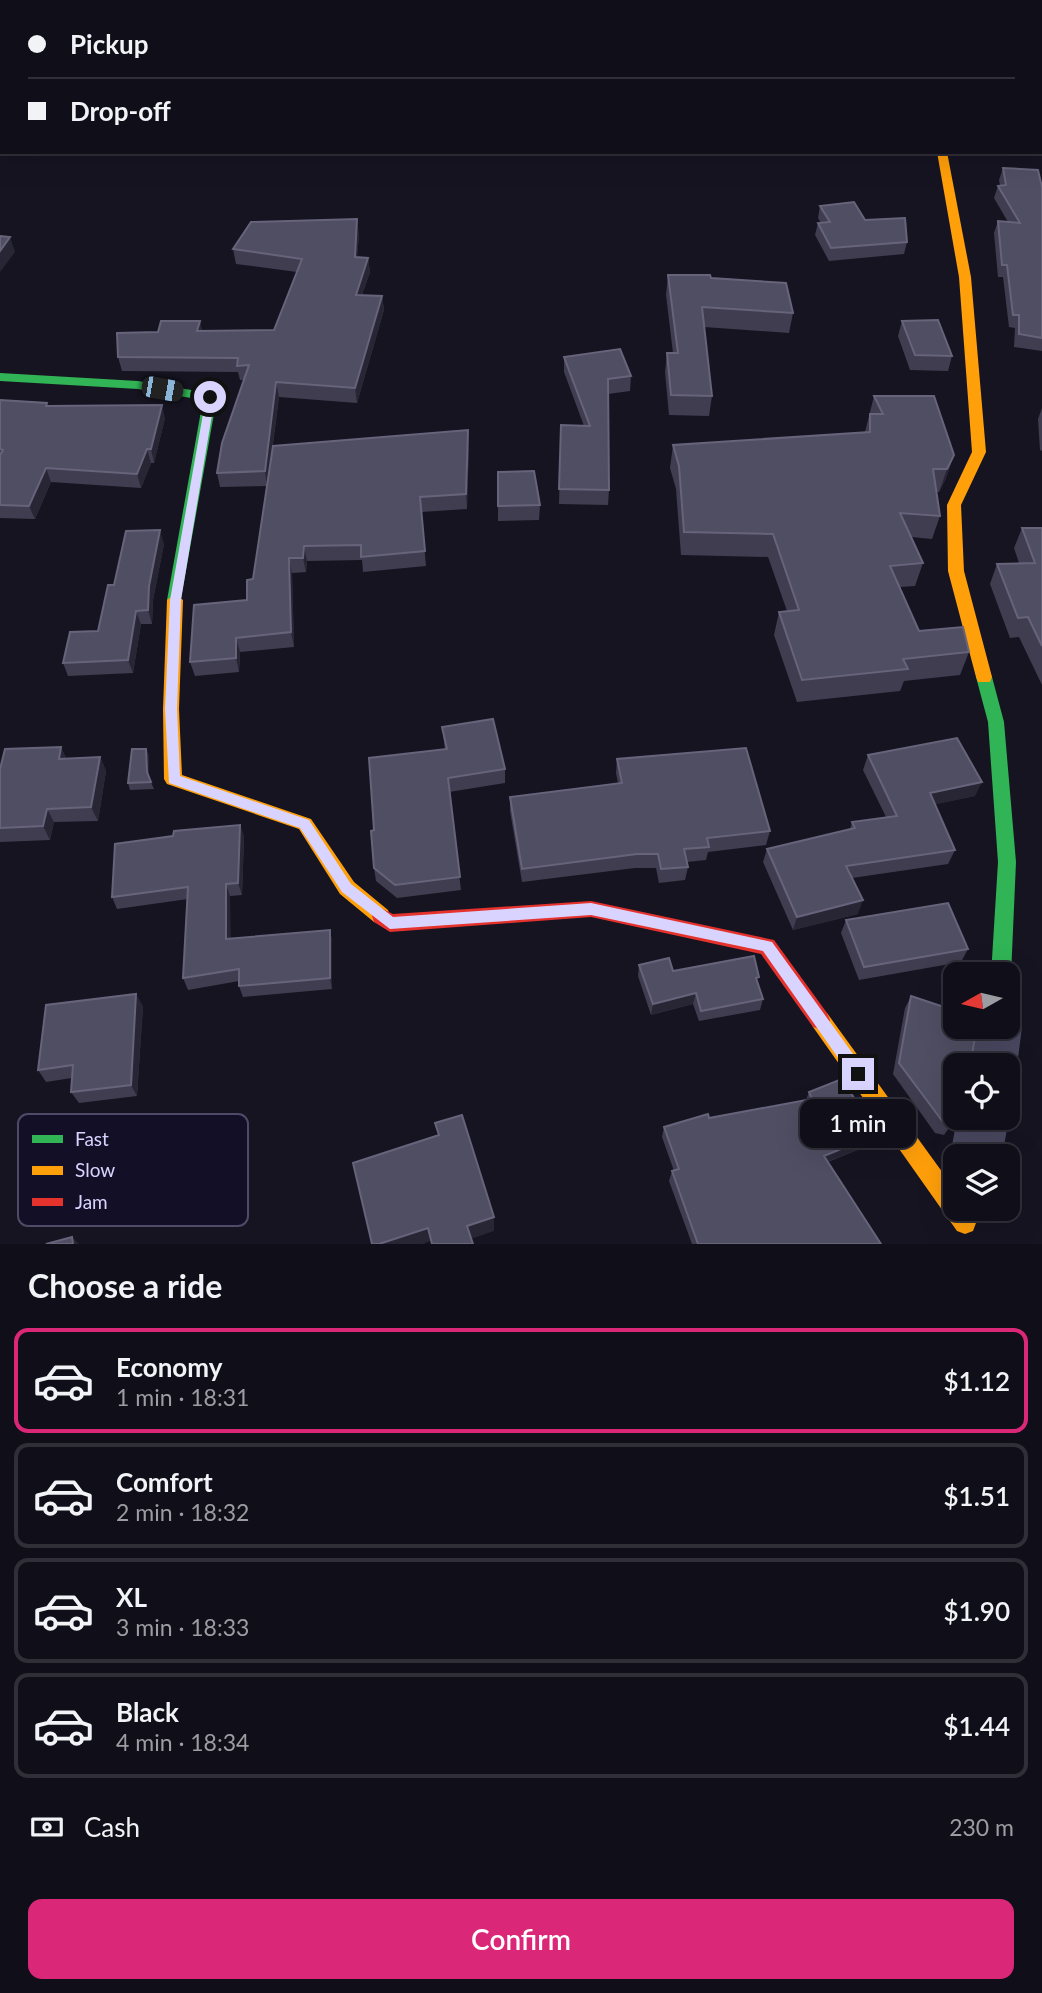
<!DOCTYPE html>
<meta charset="utf-8">
<style>
:root{--surface:#100f19;--page:#1e1d26;--text:#f1f3f6;--muted:#9c9ca2;--line:#302f38;--accent:#db2777}
body{margin:0;font-family:Lato,sans-serif;background:var(--page);color:var(--text);height:100vh;display:flex;flex-direction:column;font-size:26px;white-space:nowrap}
*{box-sizing:border-box;margin:0}
p{font-size:23px;color:var(--muted)}
.icon{flex:none;width:38px;height:38px;fill:none;stroke:currentColor;stroke-width:2;stroke-linecap:round;stroke-linejoin:round}
.map{position:relative;height:1244px;overflow:hidden}
.drawer{display:flex;flex-direction:column;background:var(--surface);flex:1}
.drawer>*{flex:none}
.top-card{position:absolute;left:0px;top:0px;width:1043px;height:154px;box-shadow:0 7px 28px #0002,0 0 0 2px var(--line);display:grid;align-content:center;height:154px;padding:0 28px;background:var(--surface)}
.needle{width:46px;rotate:262deg}
.controls{position:absolute;left:943px;top:962px;display:grid;gap:14px}
.controls a{display:grid;place-items:center;width:77px;height:77px;border-radius:14px;background:var(--surface);box-shadow:0 7px 28px #0002,0 0 0 2px var(--line);font-size:35px}
.end{position:absolute;width:32px;height:32px;margin:-16px;border:9px solid #d9d4ff;background:#111;box-shadow:0 0 0 4px #111}
.from{border-radius:50%}
.bubble{position:absolute;height:49px;border-radius:14px;background:var(--surface);box-shadow:0 7px 28px #0002,0 0 0 2px var(--line);font-size:23px;font-weight:600;line-height:49px;text-align:center}
.car{position:absolute;width:21px;height:42px;margin:-21px -10px;border-radius:9px;box-shadow:0 0 5px 2px #0007;background:linear-gradient(#222 24%,#8ab4d8 0 40%,#222 0 76%,#8ab4d8 0 86%,#222 0)}
.top-card b{display:flex;align-items:center;gap:24px;height:66px;font-size:26px}
.top-card b+b{border-top:2px solid var(--line)}
.top-card i{width:18px;height:18px;background:var(--text)}
ul{padding:0;list-style:none}
li{display:flex;align-items:center;gap:21px;height:105px;margin:0 14px 10px;padding:0 14px;border:4px solid var(--line);border-radius:14px}
li div{flex:1}
li b{display:block;font-size:26px}
li em{font-style:normal;font-weight:600}
li.selected{border-color:var(--accent)}
li>.icon{width:63px;height:63px;stroke-width:1.5}
h2{padding:0 28px;font-size:32px;line-height:84px}
.pay{display:flex;align-items:center;gap:18px;height:77px;padding:0 28px;font-size:26px}
.pay p{margin-inline-start:auto}
.primary-button{display:flex;gap:14px;margin-top:auto;padding:14px 28px}
.primary-button a{flex:1;height:80px;border-radius:14px;background:var(--accent);color:#fff;font-size:28px;font-weight:600;line-height:80px;text-align:center}
.map>svg:first-child{display:block}
.lines{fill:none;stroke-linecap:round;stroke-linejoin:round}
.street{fill:#4a4962;fill-rule:evenodd}
.fast{fill:#30b455;fill-rule:evenodd}
.slow{fill:#ff9f0a;fill-rule:evenodd}
.jam{fill:#e5322d;fill-rule:evenodd}
.wall{fill:#403d50}
.shaded-wall{fill:#282635}
.building{fill:#504e63;stroke:#66637b;stroke-width:2}
.route{fill:#d9d4ff}
.key{fill:#130f26;stroke:#4e4a67;stroke-width:2}
.key-label{font-size:19px;fill:#d9d4ff}
</style>
<div class="map">
<svg width="1042" height="1244" viewBox="0 0 1042 1244">
<rect width="100%" height="100%" fill="#161421"/>
<g class="lines">
<!-- street -->
<path class="street" d="M820 0H843L844 2H821Z
M1008 1008 1015 1010 1022 1027 1017 1066 1008 1084V1066H967L974 1027H1008Z
M1008 1117 1009 1118 1002 1157H956V1170L950 1157 957 1118Z"/>
<!-- fast -->
<path class="fast" d="M0 373 138 381 215 394 217 397 180 604H170L167 600 203 400 138 389 0 381Z
M984 671 990 672 992 677 1004 722 1016 862 1011 975 1008 981V975H991L998 862 988 722 976 677 978 672Z"/>
<!-- slow -->
<path class="slow" d="M937 152H947L971 277 986 452 961 505 964 571 992 677 990 682H978L976 677 948 571 947 505 972 452 959 277Z
M175 594 183 600 179 709 182 775 311 819 354 882 388 910 390 916 388 922 381 924 374 922 340 894 299 829 167 784 164 779 163 709 167 600Z
M820 1011 827 1013 956 1191V1209H968L976 1223 973 1231 965 1234 957 1231 813 1027 810 1020 813 1013Z"/>
<!-- jam -->
<path class="jam" d="M591 901 774 940 827 1013 830 1020 827 1027 820 1029 813 1027 761 954 591 917 390 932 374 922 372 916 374 910 381 908 393 914Z"/>
</g>
<!-- wall -->
<path class="wall" d="M1003 168 1042 187V351L1014 347 1015 328 1009 327 1003 277H998L994 233 998 221 1008 222 994 198 998 186H1000L999 180Z
M820 206 865 220 907 242 904 254 829 261 815 235 818 223H821L818 218Z
M359 234 357 257 368 258 370 272 362 295 382 296 384 310 357 403 279 397 269 475 468 430 469 445 467 509 421 512 426 566 363 572 362 560 307 561 306 572 292 573 294 647 240 652 239 672 195 676 190 662 247 600 253 579 267 486 220 487 217 473 244 380H240L238 372 122 371 118 357 158 332 200 321 202 331 274 330 297 272 236 264 233 249Z
M668 275 711 278 793 313 789 333 704 327 712 396 709 416 669 415 665 372 667 353H673L666 295Z
M902 321 952 356 948 371 910 370 898 336Z
M564 357 631 376 630 391 608 394 609 490 608 505 559 504 561 425 584 426 564 372Z
M874 396 954 455 946 478 939 492H936L940 516 932 539 911 537 923 563 915 586 900 587 919 631 969 652 960 675 904 681 900 691 797 702 774 635 779 612 787 611 768 557 681 555 676 489 670 468 673 445 865 432Z
M0 400 165 418 154 463H151L141 488 51 482 35 519 0 518Z
M1042 408V451L1040 450 1038 419Z
M498 472 540 505 539 520 498 521Z
M1022 528H1042V685L1019 637 1010 638 990 584 997 564 1019 563 1014 548Z
M164 544 153 600 152 624H141L133 673 68 676 63 663 98 631 114 585Z
M442 727 505 769V783L449 792 461 890 397 898 376 881 374 868V830L445 750Z
M146 749 149 756V778L154 789 130 790 128 783Z
M868 755 975 796 935 804 955 850 948 864 852 878 858 914 793 930 763 862 767 849 850 829 852 822 886 817 863 770Z
M100 757 106 771 98 821 54 822 50 840 0 842V769L67 759Z
M617 759 770 831 766 845 708 852 706 860 687 862 688 867 685 880 659 883 656 868H635L522 882 510 811V797L618 783 616 773Z
M240 825 244 837 242 895 230 896V939L330 930 332 941V989L243 997 239 986V981L188 990 183 978 188 899 117 909 112 897 173 836Z
M846 920 968 949 961 962 859 980 841 933Z
M639 965 758 983 763 999 760 1010 699 1021 693 1004 651 1015 638 976Z
M911 996 956 1066V1117H952L951 1125 944 1135 935 1133 893 1074 905 1008Z
M143 1006 137 1096 79 1103 71 1092 72 1078 46 1082 38 1070Z
M809 1092 872 1144 828 1162 881 1244H692L669 1181 672 1171H674L662 1137 664 1127 806 1100Z"/>
<!-- shaded-wall -->
<path class="shaded-wall" d="M475 0H485L483 2H473Z
M357 219 359 234 356 271 355 257Z
M10 237 15 252 0 272V251Z
M368 258 370 272 357 309 356 295Z
M382 296 384 310 357 403 355 388Z
M200 321 203 335 197 331Z
M276 382 279 397 267 486 265 471Z
M162 405 165 418 154 463 151 449Z
M468 430 469 445 467 509 466 494Z
M147 449 151 463 141 488 137 474Z
M954 455 946 478 939 492 947 469Z
M46 468 51 482 35 519 29 506Z
M160 530 164 544 153 600 152 624 148 610 149 586Z
M304 546 307 561 306 572 303 558Z
M289 558 292 573 294 647 291 632Z
M136 611 141 624 133 673 128 660Z
M236 638 240 652 239 672 236 658Z
M61 747 68 761 59 759Z
M146 749 149 756V779L147 772Z
M100 757 106 771 98 821 91 807Z
M982 782 975 796 924 807 930 793Z
M47 809 54 822 50 840 43 826Z
M240 825 244 837 242 895 238 883Z
M226 884 230 896 231 951 226 939Z
M863 900 858 914 793 930 797 917Z
M330 930 332 941V989L330 978Z
M696 993 693 1004 651 1015 653 1004Z
M136 994 143 1006 137 1096 131 1085Z
M877 1134 872 1144 819 1165 824 1156Z
M494 1217V1231L468 1240 467 1226Z
M428 1228 430 1241 423 1244H379Z
M72 1237 79 1244H73Z"/>
<!-- building -->
<path class="building" d="M68 0H92L93 2H67Z
M461 0H475L473 2H461Z
M553 0H654V2H554Z
M1003 168 1038 170 1042 187V338L1019 334V315H1013L1007 265H1002L998 221 1020 223 998 186 1006 185Z
M854 202 865 220 905 218 907 242 831 248 818 223 830 222 820 206Z
M357 219 355 257 368 258 356 295 382 296 355 388 276 382 265 471 217 473 222 443 249 365 237 366 238 358 118 357 117 333 158 332 161 321H200L197 331 274 330 302 259 233 249 251 222Z
M0 236 10 237 0 251Z
M668 275H710L711 278 786 283 793 313 702 307 712 396 671 395 667 353H678Z
M938 320 952 356 915 355 902 321Z
M620 349 631 376 608 379 609 490 559 489 561 425 590 426 564 357Z
M874 396H934L954 455 947 469H933L940 516 900 513 923 563 890 566 919 631 963 627 969 652 903 659 908 669 802 680 779 612 799 610 773 534 684 532 679 466 673 445 870 432V414H883Z
M0 400 47 403 46 406 162 405 151 449H147L137 474 46 468 29 506 0 505V455L3 450 0 449Z
M468 430 466 494 420 497 425 551 361 557V545L304 546 303 558H289L291 632 236 638V658L190 662 194 605 247 600V580L253 579 273 446Z
M534 471 540 505 498 506V472Z
M1022 528H1042V646L1028 617 1018 618 997 564 1035 563Z
M160 530 149 586 148 610 136 611 128 660 63 663 70 632 98 631 108 585H114L126 531Z
M493 719 505 769 448 778 460 877 395 885 374 868 371 831 374 830 369 758 447 749 442 727Z
M957 738 982 782 930 793 955 850 846 866 863 900 797 917 767 849 855 828 852 822 897 816 868 755Z
M61 747 59 759 100 757 91 807 47 809 43 826 0 828V769L5 749Z
M746 748 770 831 707 838 709 847 684 849 688 867 661 869 658 854H637L522 869 510 797 622 783 617 759Z
M132 749H146L147 772 151 782 128 783Z
M240 825 238 883 226 884V939L330 930V978L239 986V969L183 978 188 887 112 897 115 844 173 836 174 831Z
M948 903 968 949 864 967 846 920Z
M754 956 759 977 756 978 763 999 701 1011 696 993 653 1004 639 965 669 958 673 971Z
M136 994 131 1085 71 1092 73 1065 38 1070 46 1005Z
M911 996 956 1011V1027H977L972 1054 979 1057 977 1066H956V1104H954L951 1125 943 1122 899 1063Z
M842 1079 877 1134 824 1156 881 1244H698L672 1171 679 1169 664 1127 708 1114 709 1118 812 1099 809 1092Z
M462 1115 494 1217 467 1226 473 1244H432L428 1228 379 1244H372L353 1163 439 1135 435 1123Z
M72 1237 73 1244H46Z"/>
<!-- route -->
<path class="route" d="M210 394 215 397 181 600 177 709 180 776 309 820 351 884 393 917 591 903 772 942 864 1069 866 1074 864 1079 858 1081 853 1079 763 951 591 915 390 929 342 892 300 828 169 783 165 709 170 600 206 397Z"/>
<!-- legend -->
<rect x="18" y="1114" width="230" height="112" rx="10" class="key"/>
<rect x="32" y="1135" width="31" height="8" fill="#30b455"/>
<rect x="32" y="1166" width="31" height="9" fill="#ff9f0a"/>
<rect x="32" y="1198" width="31" height="8" fill="#e5322d"/>
<g class="key-label">
<text x="75" y="1146">Fast</text>
<text x="75" y="1177">Slow</text>
<text x="75" y="1209">Jam</text>
</g>
</svg>
<div class="controls">
<a><svg class="needle" viewBox="-14 -14 28 28"><path d="M0-13l5 13h-10z" fill="#e53935"/><path d="M0 13l5-13h-10z" fill="#9c9ca2"/></svg></a>
<a><svg class="icon" aria-label="locate" viewBox="0 0 24 24"><circle cx="12" cy="12" r="6"/><path d="M12 2v4M12 18v4M2 12h4M18 12h4"/></svg></a>
<a><svg class="icon" aria-label="layers" viewBox="0 0 24 24"><path d="M12 4l9 5-9 5-9-5zM3 14l9 5 9-5"/></svg></a>
</div>
<i class="end from" style="left:210px;top:397px"></i>
<i class="end" style="left:858px;top:1074px"></i>
<div class="bubble" style="left:800px;top:1099px;width:116px">1 min</div>
<i class="car" style="left:162px;top:389px;rotate:100deg"></i>
<div class="top-card">
<b><i class="from"></i>Pickup</b>
<b><i></i>Drop-off</b>
</div>
</div>
<section class="drawer">
<h2>Choose a ride</h2>
<ul>
<li class="selected"><svg class="icon" aria-label="car" viewBox="0 0 24 24"><path d="M5 17H2v-5l4-1 3-4h7l3 4 3 1v5h-3M9 17h6M6 11h13"/><circle cx="7" cy="17" r="2"/><circle cx="17" cy="17" r="2"/></svg><div><b>Economy</b><p>1 min · 18:31</p></div><em>$1.12</em></li>
<li><svg class="icon" aria-label="car" viewBox="0 0 24 24"><path d="M5 17H2v-5l4-1 3-4h7l3 4 3 1v5h-3M9 17h6M6 11h13"/><circle cx="7" cy="17" r="2"/><circle cx="17" cy="17" r="2"/></svg><div><b>Comfort</b><p>2 min · 18:32</p></div><em>$1.51</em></li>
<li><svg class="icon" aria-label="car" viewBox="0 0 24 24"><path d="M5 17H2v-5l4-1 3-4h7l3 4 3 1v5h-3M9 17h6M6 11h13"/><circle cx="7" cy="17" r="2"/><circle cx="17" cy="17" r="2"/></svg><div><b>XL</b><p>3 min · 18:33</p></div><em>$1.90</em></li>
<li><svg class="icon" aria-label="car" viewBox="0 0 24 24"><path d="M5 17H2v-5l4-1 3-4h7l3 4 3 1v5h-3M9 17h6M6 11h13"/><circle cx="7" cy="17" r="2"/><circle cx="17" cy="17" r="2"/></svg><div><b>Black</b><p>4 min · 18:34</p></div><em>$1.44</em></li>
</ul>
<div class="pay"><svg class="icon" aria-label="cash" viewBox="0 0 24 24"><path d="M3 7h18v10H3z"/><circle cx="12" cy="12" r="2"/></svg>Cash<p>230 m</p></div>
<div class="primary-button"><a>Confirm</a></div>
</section>
